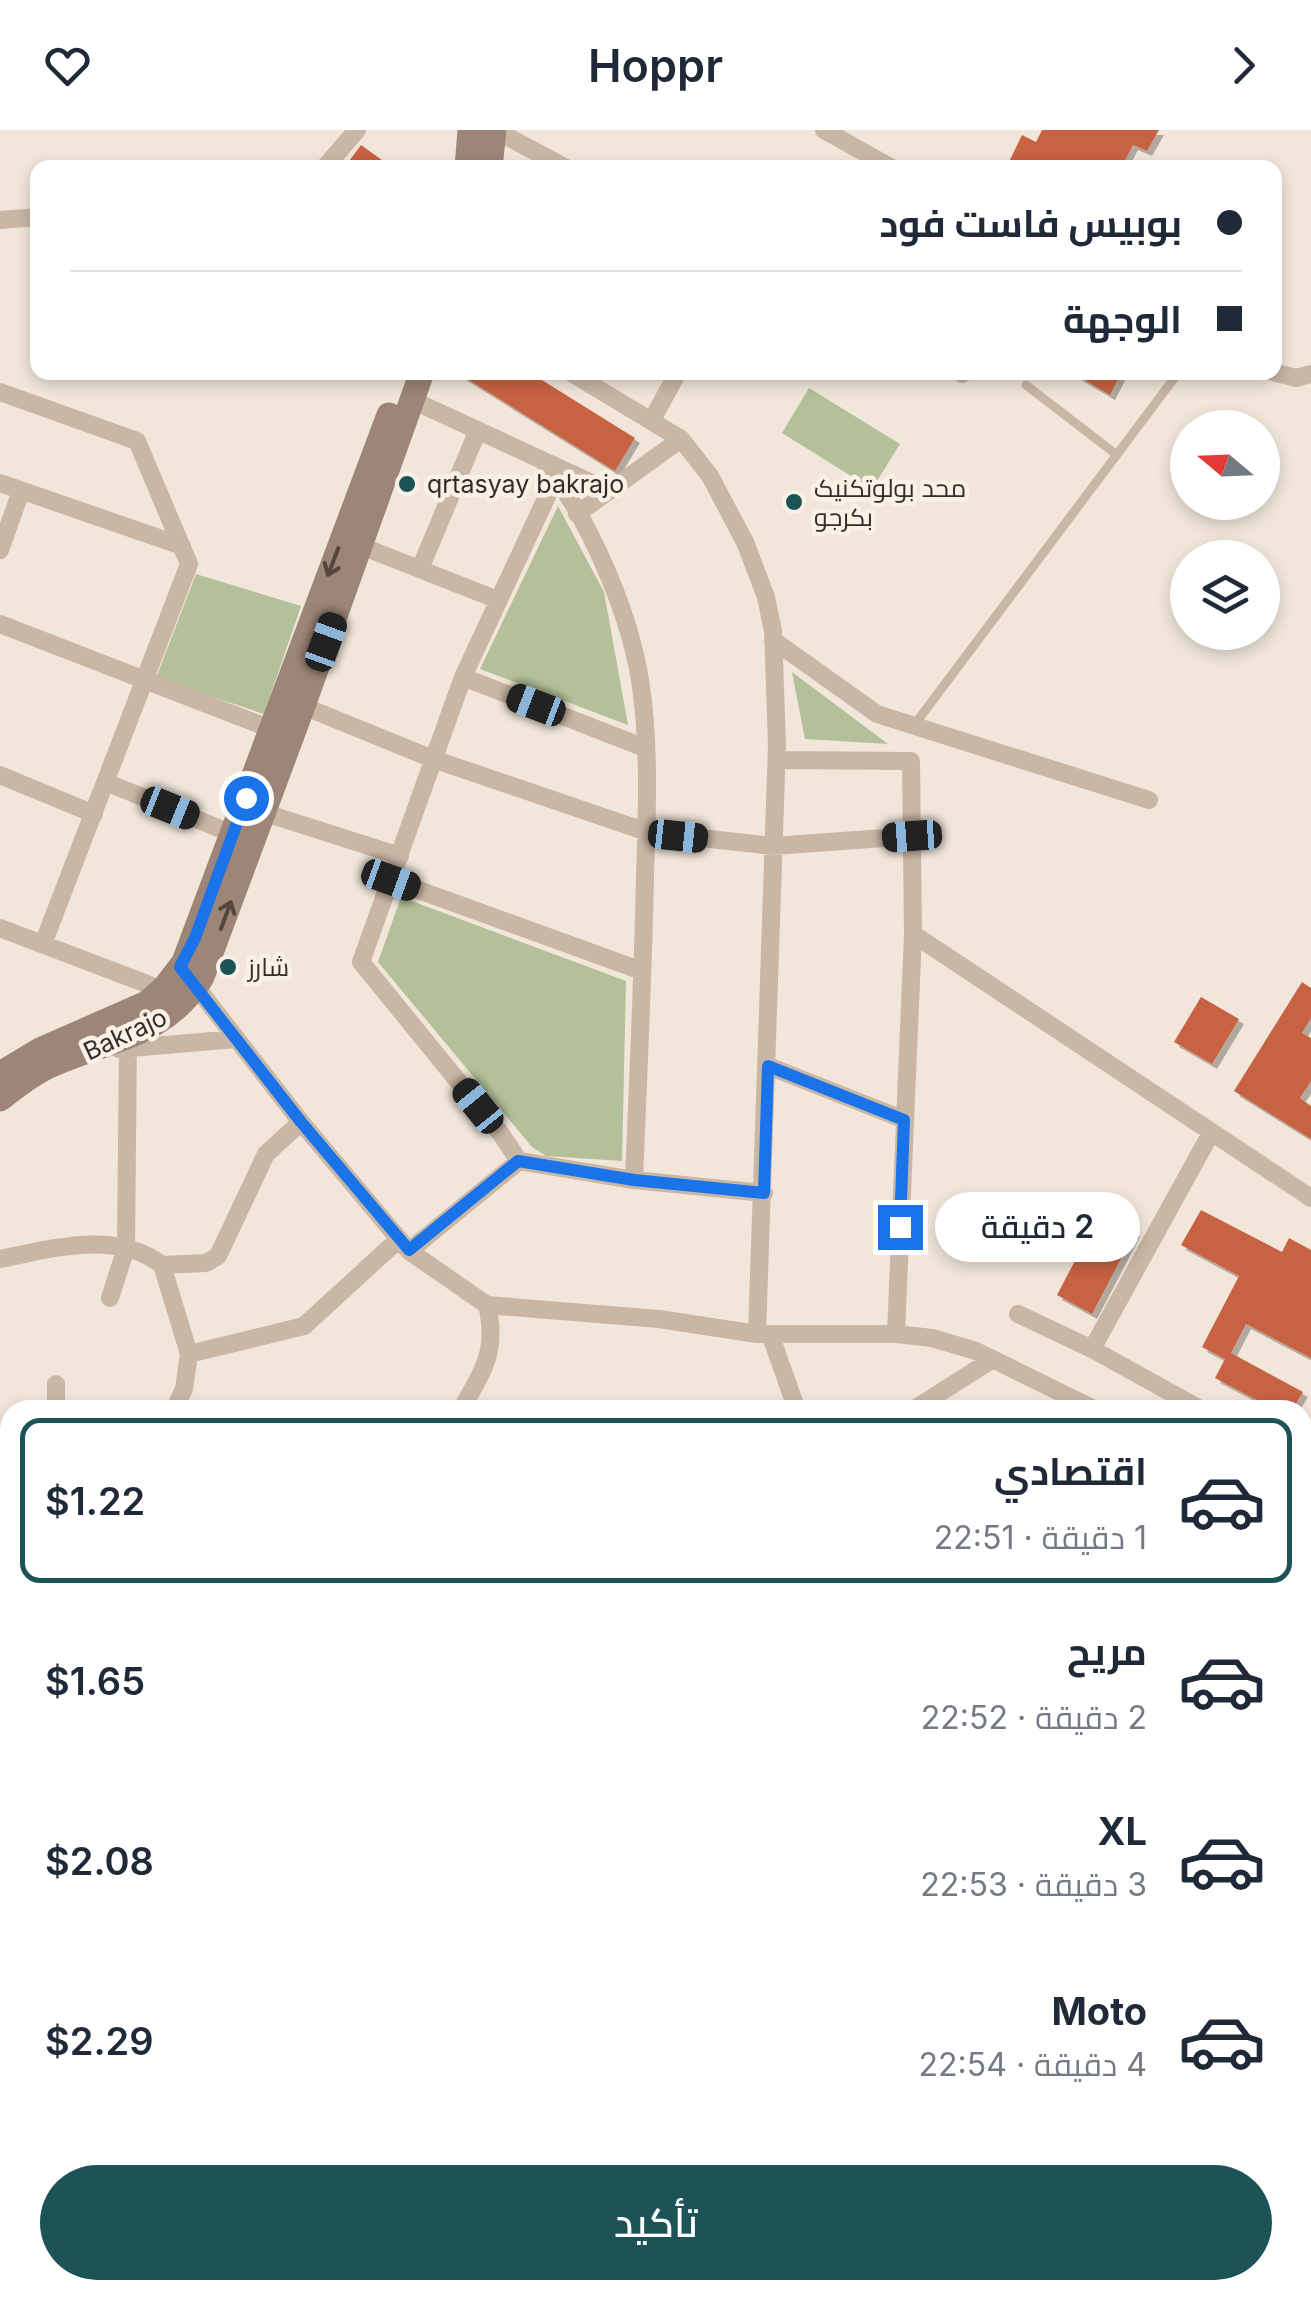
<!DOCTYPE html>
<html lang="ar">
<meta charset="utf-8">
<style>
:root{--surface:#fff;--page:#f6f6f7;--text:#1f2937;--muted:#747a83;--line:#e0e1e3;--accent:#1c5357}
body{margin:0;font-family:Inter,Cairo,sans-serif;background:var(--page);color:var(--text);direction:rtl;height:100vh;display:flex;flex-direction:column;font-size:38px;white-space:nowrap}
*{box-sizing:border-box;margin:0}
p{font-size:32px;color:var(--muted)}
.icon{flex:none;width:55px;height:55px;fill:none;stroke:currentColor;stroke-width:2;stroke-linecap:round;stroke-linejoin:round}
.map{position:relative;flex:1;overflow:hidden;direction:ltr}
.side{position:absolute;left:0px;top:1270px;width:1312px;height:900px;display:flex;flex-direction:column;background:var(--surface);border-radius:30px 30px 0 0;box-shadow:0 5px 15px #0003;direction:rtl}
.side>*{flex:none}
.hud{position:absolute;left:30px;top:30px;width:1252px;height:220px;border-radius:20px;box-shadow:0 5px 15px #0003;direction:rtl;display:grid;align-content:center;height:220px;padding:0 40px;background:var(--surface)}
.needle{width:65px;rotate:289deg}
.fabs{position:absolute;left:1170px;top:280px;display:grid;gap:20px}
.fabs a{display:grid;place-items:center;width:110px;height:110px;border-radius:50%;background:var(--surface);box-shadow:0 5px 15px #0003;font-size:50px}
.end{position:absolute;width:45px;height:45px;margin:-22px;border:12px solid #1a73e8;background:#fff;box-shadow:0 0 0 5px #fff}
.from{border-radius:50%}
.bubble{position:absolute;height:70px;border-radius:35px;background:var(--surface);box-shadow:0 5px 15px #0003;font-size:32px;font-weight:600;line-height:70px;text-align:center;direction:rtl}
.car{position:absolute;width:30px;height:60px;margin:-30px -15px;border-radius:12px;box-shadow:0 0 8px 2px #0007;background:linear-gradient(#222 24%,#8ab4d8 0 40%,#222 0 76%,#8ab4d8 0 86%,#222 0)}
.hud b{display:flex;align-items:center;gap:35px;height:95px;font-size:38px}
.hud b+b{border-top:2px solid var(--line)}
.hud i{width:25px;height:25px;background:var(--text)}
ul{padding:18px 0 0;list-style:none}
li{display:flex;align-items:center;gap:30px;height:165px;margin:0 20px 15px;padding:0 20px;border:5px solid transparent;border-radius:20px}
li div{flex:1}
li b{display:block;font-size:38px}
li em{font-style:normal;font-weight:600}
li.on{border-color:var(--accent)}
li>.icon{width:90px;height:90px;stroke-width:1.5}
.action{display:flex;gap:20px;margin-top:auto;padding:20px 40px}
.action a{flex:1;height:115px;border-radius:60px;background:var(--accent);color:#fff;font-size:40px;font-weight:600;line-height:115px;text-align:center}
header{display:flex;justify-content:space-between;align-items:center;height:130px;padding:0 40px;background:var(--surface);font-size:45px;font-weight:600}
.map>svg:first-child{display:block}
.green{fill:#b3c099}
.building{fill:#c76342;filter:url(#shadow)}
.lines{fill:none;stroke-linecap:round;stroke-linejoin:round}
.lane{stroke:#cab6a5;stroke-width:9}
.street{stroke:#cab6a5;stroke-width:18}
.secondary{stroke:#9d8577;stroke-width:25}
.oneway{stroke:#54463f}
.route{stroke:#1a73e8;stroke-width:12}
.poi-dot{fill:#1c5357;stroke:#f9f0e6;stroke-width:4}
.labels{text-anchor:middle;stroke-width:9;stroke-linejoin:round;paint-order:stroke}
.poi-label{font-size:25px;fill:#352b27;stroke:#f9f0e6;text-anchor:start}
.street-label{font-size:25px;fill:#352b27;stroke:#f9f0e6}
</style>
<header><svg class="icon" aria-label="forward" viewBox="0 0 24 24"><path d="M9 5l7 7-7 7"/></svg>Hoppr<svg class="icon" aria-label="heart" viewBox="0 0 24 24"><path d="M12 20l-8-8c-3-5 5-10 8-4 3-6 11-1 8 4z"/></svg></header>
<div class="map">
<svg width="1311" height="2170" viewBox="0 0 1311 2170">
<defs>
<filter id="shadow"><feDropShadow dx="5" dy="5" stdDeviation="0" flood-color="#0004"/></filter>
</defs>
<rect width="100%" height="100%" fill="#f1e6d9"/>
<!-- green -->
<path class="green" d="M809 258 900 314 872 359 782 303Z
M558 376 604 462 628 595 480 539Z
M196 444 301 476 264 584 156 548Z
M792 542 888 614 805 609Z
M401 767 626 851 622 1031 546 1026 532 1017 378 832Z"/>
<!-- building -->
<path class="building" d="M1042 0H1159L1147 21 1133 15 1121 38H1006L1022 5 1036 12Z
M361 15 393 38H344Z
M456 242H529L635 308 615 341Z
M1071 242H1122L1110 265Z
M1302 852 1311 858V888L1302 903 1311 908V951L1300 968 1311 976V1009L1234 961Z
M1201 867 1239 889 1212 934 1174 912Z
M1201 1080 1282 1122 1289 1108 1311 1120V1228L1246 1194 1231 1223 1303 1262 1292 1280H1276L1215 1248 1225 1229 1202 1217 1239 1146 1181 1115Z
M1100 1083 1135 1102 1092 1184 1057 1165Z"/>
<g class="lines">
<!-- lane -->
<path class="lane" d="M1026 255 1117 325
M915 594 1175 247"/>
<!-- street -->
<path class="street" d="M495 0 566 38
M824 0 892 38
M324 38 357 0
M0 90 38 87
M570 242 681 309 710 346 745 412 766 467 773 501 777 615 757 1204
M959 242 962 244
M1273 242 1296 248 1311 244
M0 262 137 311 189 434 43 814
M412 270 609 361
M652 290 678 242
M542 330C587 383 629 481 640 550 650 614 647 682 645 747 643 848 638 949 634 1050
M556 347 463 547 361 832 501 1004 519 1031 634 1050 764 1063
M0 353 182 416
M577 384 681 309
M361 416 498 470
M0 420 21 361
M420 439 478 300
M0 494 271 599
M773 510 877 584 1149 670
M463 547 645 618
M303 576 433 629 647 702 773 716 912 706
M777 630 911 631 913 804 896 1204
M0 645 94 684
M108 653 233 704
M262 682 400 726
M391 750 642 841
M0 798 168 862
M913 804 1311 1068
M191 850 301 992 409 1121 487 1175 659 1189 757 1204H896L932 1208 976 1221 1096 1280
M119 919 236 909
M768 936 905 990
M409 1121 519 1031
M0 1129C51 1119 116 1099 162 1135L189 1224 184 1259 174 1280
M162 1135 206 1133 218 1126 266 1024 301 992
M110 1168 126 1118 128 907
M1018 1184 1092 1219 1202 1280
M770 1204 797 1280
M1092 1219 1211 1003
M189 1224 304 1196 399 1109
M56 1254V1280
M461 1280C483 1240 498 1222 487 1175
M913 1280 993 1229
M0 1329 10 1331
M1302 1336 1311 1341
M1302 1387 1311 1391
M0 1491 10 1497
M1302 1538 1311 1543
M0 1595 10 1605
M0 1722 10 1731
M0 1768 10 1758
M0 1900 10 1890
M0 2090 10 2099
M0 2130 10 2138
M36 2160 49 2170
M83 2160 95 2170
M446 2160 459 2170
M766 2160 775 2170
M283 2170 291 2160"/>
<!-- secondary -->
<path class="secondary" d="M467 38 470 0
M490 38 494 0
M0 944 40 920 147 873 165 857 184 832 389 285
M0 969C14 958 29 946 45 938 105 909 164 909 202 847L303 576 422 242"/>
</g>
<!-- one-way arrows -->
<defs><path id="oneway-shaft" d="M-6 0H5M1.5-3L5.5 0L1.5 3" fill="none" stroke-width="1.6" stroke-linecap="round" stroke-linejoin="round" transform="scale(2.5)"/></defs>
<g class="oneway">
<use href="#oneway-shaft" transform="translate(333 432) rotate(111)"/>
<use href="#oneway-shaft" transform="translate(226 785) rotate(-70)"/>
</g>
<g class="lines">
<!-- route -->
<path class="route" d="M246 668 195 808 180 837 301 992 409 1120 518 1031 634 1050 764 1063 768 936 904 990 900 1097"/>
</g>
<!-- markers -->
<g class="poi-dot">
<circle cx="407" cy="354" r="10"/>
<circle cx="794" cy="372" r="10"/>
<circle cx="228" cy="837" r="10"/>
</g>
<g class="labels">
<!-- poi labels -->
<g class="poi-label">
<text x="427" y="363">qrtasyay bakrajo</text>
<text x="814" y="367">محد بولوتکنیک<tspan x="814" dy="29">بکرجو</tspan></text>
<text x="248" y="846">شارز</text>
</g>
<!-- street labels -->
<g class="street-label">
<text transform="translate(125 904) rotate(-25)" y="9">Bakrajo</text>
</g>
</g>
</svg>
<div class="fabs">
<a><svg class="needle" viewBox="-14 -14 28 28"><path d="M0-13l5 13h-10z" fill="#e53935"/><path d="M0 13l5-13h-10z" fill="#747a83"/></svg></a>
<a><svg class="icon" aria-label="layers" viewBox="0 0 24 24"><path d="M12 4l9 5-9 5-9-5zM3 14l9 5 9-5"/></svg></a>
</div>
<i class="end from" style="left:246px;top:668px"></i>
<i class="end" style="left:900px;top:1097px"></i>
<div class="bubble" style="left:935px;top:1062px;width:205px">2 دقيقة</div>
<i class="car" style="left:326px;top:512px;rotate:20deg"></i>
<i class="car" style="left:536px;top:575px;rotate:291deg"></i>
<i class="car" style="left:170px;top:678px;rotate:112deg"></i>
<i class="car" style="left:678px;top:706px;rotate:96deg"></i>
<i class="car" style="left:912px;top:706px;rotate:266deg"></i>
<i class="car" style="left:391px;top:750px;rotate:110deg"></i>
<i class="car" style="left:478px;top:976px;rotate:321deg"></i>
<div class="hud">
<b><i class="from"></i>بوبيس فاست فود</b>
<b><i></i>الوجهة</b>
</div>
<section class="side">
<ul>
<li class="on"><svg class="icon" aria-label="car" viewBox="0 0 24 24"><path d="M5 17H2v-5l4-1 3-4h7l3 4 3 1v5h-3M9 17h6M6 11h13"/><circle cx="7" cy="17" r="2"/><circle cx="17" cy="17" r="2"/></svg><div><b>اقتصادي</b><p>1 دقيقة · 22:51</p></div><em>$1.22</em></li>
<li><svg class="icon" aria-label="car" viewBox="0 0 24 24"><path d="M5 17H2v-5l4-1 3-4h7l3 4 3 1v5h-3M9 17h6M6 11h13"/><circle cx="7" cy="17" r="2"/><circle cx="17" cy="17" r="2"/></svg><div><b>مريح</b><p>2 دقيقة · 22:52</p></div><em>$1.65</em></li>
<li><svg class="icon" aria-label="car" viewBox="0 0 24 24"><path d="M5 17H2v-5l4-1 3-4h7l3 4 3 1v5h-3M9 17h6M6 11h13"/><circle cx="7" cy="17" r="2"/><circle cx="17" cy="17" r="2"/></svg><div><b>XL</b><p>3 دقيقة · 22:53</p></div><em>$2.08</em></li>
<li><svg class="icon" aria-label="car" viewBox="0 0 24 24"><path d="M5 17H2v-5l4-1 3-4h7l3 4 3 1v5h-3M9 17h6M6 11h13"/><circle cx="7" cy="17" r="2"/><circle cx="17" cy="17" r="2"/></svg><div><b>Moto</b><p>4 دقيقة · 22:54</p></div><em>$2.29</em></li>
</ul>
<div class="action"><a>تأكيد</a></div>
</section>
</div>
